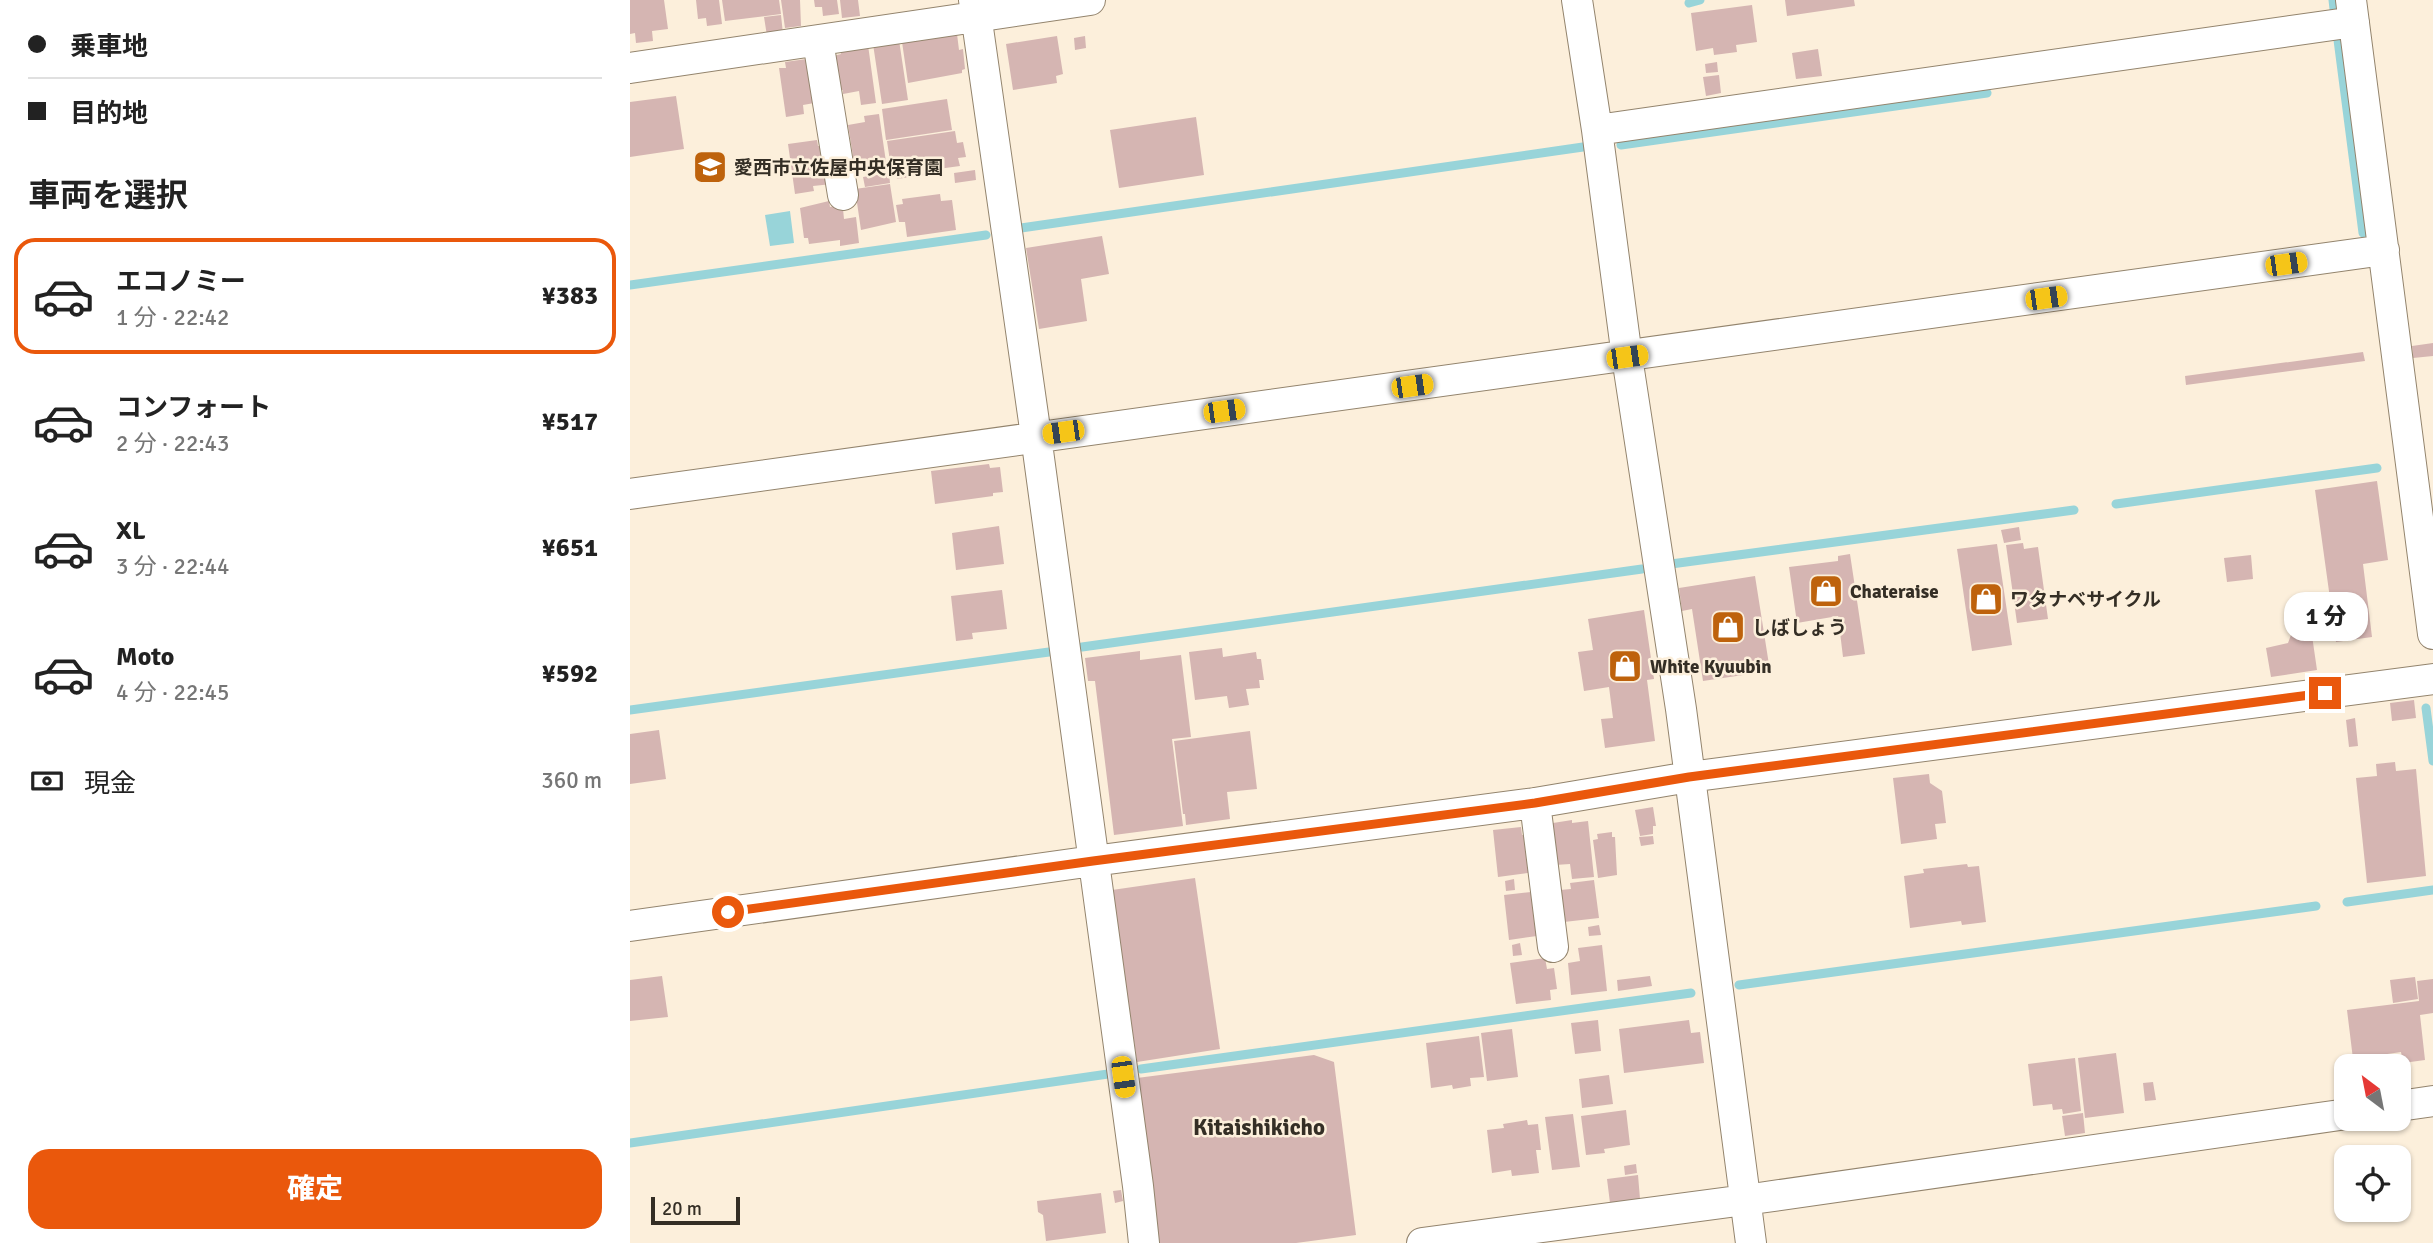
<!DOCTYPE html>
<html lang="ja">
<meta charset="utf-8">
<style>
:root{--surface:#fff;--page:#f2f2f2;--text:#222;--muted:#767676;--line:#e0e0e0;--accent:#ea580c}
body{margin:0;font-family:Signika,"Noto Sans JP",sans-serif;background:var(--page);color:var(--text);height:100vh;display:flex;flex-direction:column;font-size:26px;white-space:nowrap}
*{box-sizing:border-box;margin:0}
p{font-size:23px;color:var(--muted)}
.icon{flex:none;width:38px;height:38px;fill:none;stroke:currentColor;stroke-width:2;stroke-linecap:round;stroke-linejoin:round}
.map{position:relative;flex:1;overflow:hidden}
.sheet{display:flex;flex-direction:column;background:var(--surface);width:630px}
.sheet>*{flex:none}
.guide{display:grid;align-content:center;height:154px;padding:0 28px;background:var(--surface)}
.needle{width:46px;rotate:328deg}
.controls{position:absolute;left:1704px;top:1054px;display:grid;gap:14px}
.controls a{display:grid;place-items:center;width:77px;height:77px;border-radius:14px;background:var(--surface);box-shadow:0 2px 5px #0004;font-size:35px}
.scale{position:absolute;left:21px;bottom:18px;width:89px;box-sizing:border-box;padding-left:7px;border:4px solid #342e25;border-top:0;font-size:19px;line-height:24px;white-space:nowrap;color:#342e25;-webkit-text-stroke:5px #fcefdb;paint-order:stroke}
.end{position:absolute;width:32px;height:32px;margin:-16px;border:9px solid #ea580c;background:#fff;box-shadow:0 0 0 4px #fff}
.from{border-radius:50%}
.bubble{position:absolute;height:49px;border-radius:21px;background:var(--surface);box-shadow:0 2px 5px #0004;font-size:23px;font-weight:800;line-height:49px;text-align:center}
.car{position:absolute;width:21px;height:42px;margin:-21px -10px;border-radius:9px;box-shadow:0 0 5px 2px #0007;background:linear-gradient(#f5c518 24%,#345 0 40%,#f5c518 0 76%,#345 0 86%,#f5c518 0)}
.guide b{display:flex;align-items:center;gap:24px;height:66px;font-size:26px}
.guide b+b{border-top:2px solid var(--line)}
.guide i{width:18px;height:18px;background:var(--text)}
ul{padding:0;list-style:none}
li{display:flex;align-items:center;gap:21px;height:116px;margin:0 14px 10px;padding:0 14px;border:4px solid transparent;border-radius:21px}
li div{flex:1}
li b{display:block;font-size:26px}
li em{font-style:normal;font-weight:800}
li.selected{border-color:var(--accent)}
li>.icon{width:63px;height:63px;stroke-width:1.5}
h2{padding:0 28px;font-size:32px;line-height:84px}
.pay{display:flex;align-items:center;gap:18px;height:77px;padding:0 28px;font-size:26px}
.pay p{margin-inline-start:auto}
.button{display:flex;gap:14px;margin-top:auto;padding:14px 28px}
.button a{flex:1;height:80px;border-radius:21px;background:var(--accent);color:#fff;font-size:28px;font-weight:800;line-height:80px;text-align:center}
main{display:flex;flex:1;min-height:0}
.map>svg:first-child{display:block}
.water{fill:#98d4d9}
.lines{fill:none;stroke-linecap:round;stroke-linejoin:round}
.stream{stroke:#98d4d9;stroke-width:9}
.building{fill:#d5b5b2}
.minor-casing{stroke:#93846d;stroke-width:32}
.minor{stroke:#fff;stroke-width:30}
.route{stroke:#ea580c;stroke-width:9}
.labels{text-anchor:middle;stroke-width:5;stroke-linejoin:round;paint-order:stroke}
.poi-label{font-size:19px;font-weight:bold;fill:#342e25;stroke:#fcefdb;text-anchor:start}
.quarter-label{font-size:23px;font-weight:bold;fill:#342e25;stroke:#fcefdb}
</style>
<main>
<section class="sheet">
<div class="guide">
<b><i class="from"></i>乗車地</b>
<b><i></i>目的地</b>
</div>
<h2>車両を選択</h2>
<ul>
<li class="selected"><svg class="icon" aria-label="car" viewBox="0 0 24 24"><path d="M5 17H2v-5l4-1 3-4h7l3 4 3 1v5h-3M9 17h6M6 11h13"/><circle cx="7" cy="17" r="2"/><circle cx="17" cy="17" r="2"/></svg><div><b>エコノミー</b><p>1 分 · 22:42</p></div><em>¥383</em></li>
<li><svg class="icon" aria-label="car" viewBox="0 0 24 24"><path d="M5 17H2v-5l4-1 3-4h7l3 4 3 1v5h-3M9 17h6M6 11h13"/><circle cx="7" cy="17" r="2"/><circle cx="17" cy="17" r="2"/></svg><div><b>コンフォート</b><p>2 分 · 22:43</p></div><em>¥517</em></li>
<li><svg class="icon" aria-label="car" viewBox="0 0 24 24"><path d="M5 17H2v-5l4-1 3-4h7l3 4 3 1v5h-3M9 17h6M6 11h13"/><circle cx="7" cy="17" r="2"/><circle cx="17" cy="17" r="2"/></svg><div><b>XL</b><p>3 分 · 22:44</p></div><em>¥651</em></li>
<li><svg class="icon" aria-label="car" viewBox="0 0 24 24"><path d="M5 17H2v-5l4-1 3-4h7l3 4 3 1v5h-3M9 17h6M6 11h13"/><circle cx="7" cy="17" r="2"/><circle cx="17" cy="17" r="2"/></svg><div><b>Moto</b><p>4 分 · 22:45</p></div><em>¥592</em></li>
</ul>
<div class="pay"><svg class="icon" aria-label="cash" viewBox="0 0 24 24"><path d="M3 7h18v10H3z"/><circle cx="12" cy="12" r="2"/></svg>現金<p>360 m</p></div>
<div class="button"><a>確定</a></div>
</section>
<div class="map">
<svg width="1803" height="1243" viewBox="0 0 1803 1243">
<rect width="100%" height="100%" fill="#fcefdb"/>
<!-- water -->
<path class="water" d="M160 211 164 243 140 246 135 215Z"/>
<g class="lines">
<!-- stream -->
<path class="stream" d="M1703 0 1704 9
M1059 3 1070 0
M1708 40 1733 233
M991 145 1357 93
M391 228 953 147
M0 285 356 235
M1486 504 1747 468
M1041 564 1444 510
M452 647 1012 569
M1796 708 1803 761
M0 710 419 652
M1717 902 1803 890
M1109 985 1686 906
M511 1069 1061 993
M0 1143 478 1074"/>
</g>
<!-- building -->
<path class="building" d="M0 0H34L38 29 22 31 23 41 6 43 5 33 0 34Z
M66 0H89L92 24 77 26 76 18 68 19Z
M92 0H149L151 14 95 21Z
M151 0H170L171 26 155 28Z
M184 0H207L209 14 193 16 192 7H185Z
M210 0H228L230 16 212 18Z
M1155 0H1224L1225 6 1157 16Z
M1122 5 1127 42 1106 45 1107 52 1084 55 1083 48 1066 51 1061 13Z
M151 15 153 34 137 36 134 17Z
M327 34 329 50 333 49 335 69 332 70V73L278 83 272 42Z
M427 36 433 74 426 76 427 83 383 90 376 44Z
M455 36 456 48 445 50 444 38Z
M269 40 278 100 252 104 243 44Z
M238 45 246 103 231 105 229 91 213 94V90L208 91 203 56 211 54 210 49Z
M1188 49 1192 76 1166 79 1162 53Z
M184 58 190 102 173 105 174 114 156 117 149 68H156L155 62Z
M1087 62 1088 72 1076 73 1075 64Z
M1089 75 1091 93 1076 96 1073 77Z
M46 96 54 149 0 157V102Z
M317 99 322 130 256 140 252 109Z
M249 114 256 162 228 166 227 162H224L218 125 235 122 234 116Z
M566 117 574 175 489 188 480 130Z
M325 131 327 143 333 142 336 157 328 158 330 166 293 171 294 175 267 179 264 160 260 161 257 141Z
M187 140 188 146H191L202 184 183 186 184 191 165 194 158 144Z
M345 170 346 180 325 183 324 173Z
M259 173 260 183 235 187 233 177Z
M260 184 266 222 231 230 225 189Z
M310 194 311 201 322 200 326 230 277 237 275 222H269L266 205 273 204 272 199Z
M199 201 200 207 209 205 213 209 214 219 226 217 229 243 210 246V240L179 244 178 238H174L170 208Z
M472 236 479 274 451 279 457 321 409 329 396 248Z
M1803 343V356L1783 358 1782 346Z
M1733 352 1735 361 1556 385 1555 376Z
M359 464 360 468 370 467 373 492 363 493V496L305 504 301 471Z
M1747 481 1758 560 1733 564 1742 637 1706 642 1685 490Z
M369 526 374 564 326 570 322 533Z
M1389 527 1391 540 1374 543 1371 530Z
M1393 543 1394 549 1408 547 1418 619 1387 623 1376 545Z
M1367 544 1382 645 1342 651 1327 549Z
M1220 554 1235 654 1213 657 1208 616 1167 623 1159 567 1208 561V556Z
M1621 555 1623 579 1597 582 1594 558Z
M1125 576 1140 671 1073 681 1062 609 1052 611 1049 588Z
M372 590 377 629 342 633 343 639 326 641 321 596Z
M1014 610 1024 679 1017 680 1025 741 975 748 971 719 983 718 979 687 954 691 948 652 963 650 958 619Z
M1679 615 1687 670 1641 677 1636 648 1658 643 1665 624 1672 621 1670 616Z
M592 648 593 657 626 652 627 659H631L634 680H629L630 688 616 689 619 705 599 708 597 696 565 700 559 652Z
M510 651V660L551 655 561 737 542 739 553 826 484 835 465 681H458L455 658Z
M1784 700 1786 718 1762 721 1760 703Z
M1725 718 1728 746 1719 747 1716 720Z
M29 730 36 779 0 784V734Z
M620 731 627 789 597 792 600 819 556 825 555 814H553L544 741Z
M1765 762 1766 771 1786 769 1796 876 1737 883 1726 778 1747 776 1746 764Z
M1299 774 1300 783 1312 791 1316 823 1305 824 1307 839 1271 844 1263 778Z
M1023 807 1026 826H1023V834L1010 836 1005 810Z
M942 820V823L958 821 964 877 942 879 940 864 925 865 923 823Z
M891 827 892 835 900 834 905 872 868 877 863 830Z
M982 832V837H985L987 875 968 878 963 840 968 839 967 834Z
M1023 836 1024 844 1011 846 1009 837Z
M1337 864 1338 867 1349 866 1356 922 1332 925 1331 921 1280 928 1274 876 1294 873 1293 869Z
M565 878 590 1049 507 1062 482 890Z
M884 879 885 890 876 891 875 881Z
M964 880 969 918 934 922 930 890 941 889 940 883Z
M901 892 907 936 879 940 874 895Z
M969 925 971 935 959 936 958 927Z
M890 943 892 955 883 956 882 945Z
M972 945 977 991 941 995 938 963 950 961 948 948Z
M915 958 917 969 924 968 927 989 920 990 921 1000 886 1004 880 963Z
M32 976 38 1017 0 1021V980Z
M1020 976 1022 986 988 991 987 980Z
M1785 977 1788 999 1763 1003 1760 980Z
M1803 979V1013L1790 1015 1795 1060 1773 1063 1771 1052 1723 1059 1717 1010 1789 1001 1787 981Z
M968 1020 971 1051 945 1054 941 1023Z
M1059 1020 1061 1033 1070 1032 1074 1063 994 1073 989 1029Z
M882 1029 888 1077 857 1081 851 1033Z
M849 1036 854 1077 840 1078 841 1086 823 1089 822 1085 801 1088 796 1043Z
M1486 1053 1494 1113 1455 1118 1448 1058Z
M684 1055 704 1062 726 1235 666 1243H528L507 1078Z
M1445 1058 1451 1111 1433 1114 1432 1109 1423 1110 1422 1104 1403 1106 1398 1064Z
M979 1075 983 1104 952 1108 949 1079Z
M1523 1082 1526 1100 1515 1101 1513 1083Z
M996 1110 1000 1145 974 1149 975 1153 956 1155 951 1116Z
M1453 1113 1455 1133 1435 1136 1432 1116Z
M943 1114 950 1167 922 1170 915 1117Z
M897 1120 898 1125 908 1124 911 1150H906L909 1173 882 1176 881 1170 862 1173 857 1130 874 1128 873 1124Z
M1006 1164 1007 1173 995 1175 994 1166Z
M1008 1175 1010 1199 980 1203 977 1179Z
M491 1190 493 1201 485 1203 483 1191Z
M471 1193 476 1233 416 1241 413 1215 408 1212 407 1201Z"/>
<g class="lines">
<!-- minor casing -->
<g class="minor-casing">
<path id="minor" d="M344 0 406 436 508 1186 514 1243
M947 0 967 130 997 357 1051 709 1121 1243
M1721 0 1803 634
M188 41 213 195
M0 68 460 0
M967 130 1724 22
M0 494 1754 250
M905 803 923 947
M0 926 463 861 905 803 1059 777 1803 679
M1769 1106 1803 1101
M792 1243 1115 1200 1717 1114"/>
</g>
<!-- minor -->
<use href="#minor" class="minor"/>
</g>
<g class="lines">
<!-- route -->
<path class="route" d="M98 912 463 861 905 803 1059 777 1695 693"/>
</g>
<!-- icons -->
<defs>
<g id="school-square" transform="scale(1.75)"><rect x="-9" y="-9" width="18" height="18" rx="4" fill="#be620c" stroke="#fcefdb"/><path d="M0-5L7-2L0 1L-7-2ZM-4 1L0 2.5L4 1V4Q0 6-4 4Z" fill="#fff"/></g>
<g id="shop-square" transform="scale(1.75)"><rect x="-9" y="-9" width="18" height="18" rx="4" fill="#be620c" stroke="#fcefdb"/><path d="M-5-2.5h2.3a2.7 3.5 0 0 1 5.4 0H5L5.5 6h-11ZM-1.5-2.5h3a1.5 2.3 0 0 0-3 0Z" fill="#fff"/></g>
</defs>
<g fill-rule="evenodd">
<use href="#school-square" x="80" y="167"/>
<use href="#shop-square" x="1196" y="591"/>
<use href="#shop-square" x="1356" y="599"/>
<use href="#shop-square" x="1098" y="627"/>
<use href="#shop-square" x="995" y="666"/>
</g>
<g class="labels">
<!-- poi labels -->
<g class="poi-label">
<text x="104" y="174">愛西市立佐屋中央保育園</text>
<text x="1220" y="598">Chateraise</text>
<text x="1380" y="606">ワタナベサイクル</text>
<text x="1122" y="634">しばしょう</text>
<text x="1020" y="673">White Kyuubin</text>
</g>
<!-- quarter labels -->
<g class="quarter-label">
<text x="629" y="1135">Kitaishikicho</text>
</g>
</g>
</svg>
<div class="controls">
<a><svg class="needle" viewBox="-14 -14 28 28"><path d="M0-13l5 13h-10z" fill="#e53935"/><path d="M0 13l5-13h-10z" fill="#767676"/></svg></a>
<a><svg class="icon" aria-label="locate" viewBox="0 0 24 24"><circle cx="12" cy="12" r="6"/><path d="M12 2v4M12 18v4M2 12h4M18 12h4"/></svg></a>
</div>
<div class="scale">20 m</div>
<i class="end from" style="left:98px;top:912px"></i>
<i class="end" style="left:1695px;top:693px"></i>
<div class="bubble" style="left:1654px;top:592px;width:84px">1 分</div>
<i class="car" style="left:1656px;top:264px;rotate:82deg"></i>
<i class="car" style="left:1416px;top:298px;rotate:82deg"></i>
<i class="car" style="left:997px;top:357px;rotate:82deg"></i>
<i class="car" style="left:782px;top:386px;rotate:82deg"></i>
<i class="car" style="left:594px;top:411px;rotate:82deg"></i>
<i class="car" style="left:433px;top:432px;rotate:262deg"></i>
<i class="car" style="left:493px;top:1077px;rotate:172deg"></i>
</div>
</main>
